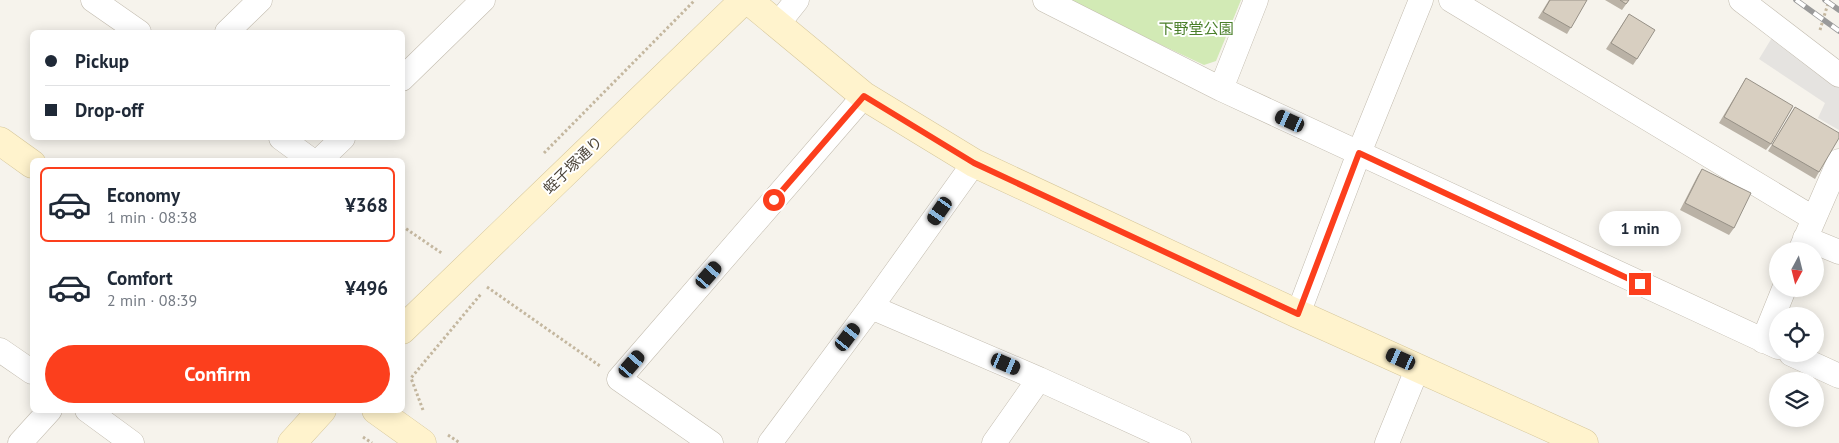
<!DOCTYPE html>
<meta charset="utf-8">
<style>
:root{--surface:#fff;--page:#f2f2f3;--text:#1f2937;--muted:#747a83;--line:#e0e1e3;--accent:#fc3f1d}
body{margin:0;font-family:"PT Sans","Noto Sans JP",sans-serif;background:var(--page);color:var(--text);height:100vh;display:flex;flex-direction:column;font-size:19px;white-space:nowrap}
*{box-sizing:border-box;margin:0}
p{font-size:16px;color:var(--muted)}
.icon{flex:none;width:28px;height:28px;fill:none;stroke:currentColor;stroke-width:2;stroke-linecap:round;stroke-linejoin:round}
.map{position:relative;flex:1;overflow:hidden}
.side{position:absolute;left:30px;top:158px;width:375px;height:255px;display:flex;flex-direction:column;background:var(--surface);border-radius:8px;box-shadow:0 2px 12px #0003}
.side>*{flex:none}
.hud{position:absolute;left:30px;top:30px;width:375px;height:110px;border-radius:8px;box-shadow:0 2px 12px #0003;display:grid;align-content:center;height:110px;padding:0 15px;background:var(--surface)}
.needle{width:32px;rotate:187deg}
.fabs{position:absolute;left:1769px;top:242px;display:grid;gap:10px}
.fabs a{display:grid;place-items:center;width:55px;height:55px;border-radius:50%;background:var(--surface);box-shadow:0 2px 12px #0003;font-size:25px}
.end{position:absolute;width:22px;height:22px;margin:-11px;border:6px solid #fc3f1d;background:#fff;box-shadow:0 0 0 2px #fff}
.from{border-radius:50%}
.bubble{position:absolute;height:35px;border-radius:18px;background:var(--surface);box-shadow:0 2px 12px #0003;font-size:16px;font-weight:800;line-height:35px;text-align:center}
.car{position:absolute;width:15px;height:30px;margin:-15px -8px;border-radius:6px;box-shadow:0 0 4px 1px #0007;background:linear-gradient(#222 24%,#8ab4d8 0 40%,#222 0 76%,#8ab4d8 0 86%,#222 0)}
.hud b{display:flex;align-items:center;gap:18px;height:48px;font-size:19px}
.hud b+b{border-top:1px solid var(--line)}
.hud i{width:12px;height:12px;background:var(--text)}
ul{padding:9px 0 0;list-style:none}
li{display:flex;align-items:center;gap:15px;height:75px;margin:0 10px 8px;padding:0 5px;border:2px solid transparent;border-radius:8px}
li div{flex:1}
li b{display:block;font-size:19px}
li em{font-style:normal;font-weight:800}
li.on{border-color:var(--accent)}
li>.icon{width:45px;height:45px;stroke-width:1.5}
.button{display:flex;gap:10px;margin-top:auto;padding:10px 15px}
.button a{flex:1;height:58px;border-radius:30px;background:var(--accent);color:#fff;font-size:20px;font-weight:800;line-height:58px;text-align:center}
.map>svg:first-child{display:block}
.green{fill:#d2eab5}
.parking{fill:#e5e3e0}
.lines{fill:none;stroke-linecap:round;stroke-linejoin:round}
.street-casing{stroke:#c2bbae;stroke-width:25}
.secondary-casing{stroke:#d6c79b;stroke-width:29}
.path{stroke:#c4b79f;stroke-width:3;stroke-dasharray:2.5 2.5;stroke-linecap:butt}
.street{stroke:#fff;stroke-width:24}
.secondary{stroke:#fff3cd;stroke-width:28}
.rail-casing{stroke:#9a9a9a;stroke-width:5.5}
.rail{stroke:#fff;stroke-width:4;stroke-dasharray:11;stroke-linecap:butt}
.wall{fill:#bab2a6}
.building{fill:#d8cfc1;stroke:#979187}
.route{stroke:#fc3f1d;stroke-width:6}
.labels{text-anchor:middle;stroke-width:4;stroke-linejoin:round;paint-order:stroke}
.park-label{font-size:15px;fill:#4a7f2a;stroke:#fff}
.street-label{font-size:15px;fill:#4b4439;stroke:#fff}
</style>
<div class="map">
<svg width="1839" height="443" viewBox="0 0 1839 443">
<rect width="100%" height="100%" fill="#f6f3ec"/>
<!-- green -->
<path class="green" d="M1066 0H1241L1216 61 1204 65Z"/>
<!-- parking -->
<path class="parking" d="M1773 36 1839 86V130L1818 118 1825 103 1759 59Z"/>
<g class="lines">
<!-- street casing -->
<g class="street-casing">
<path id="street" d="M93 0 139 32
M1045 0 1221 89 1778 347
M1451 0 1813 218
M1741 0 1839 75
M777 25 797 0
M227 32 260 0
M402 79 483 0
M1221 89 1256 0
M281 138 311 160
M320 160 343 138
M1805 238 1839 252
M1800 251 1839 161
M871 307 1039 379 1179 443
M1298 314 1359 153 1421 0
M1763 341 1784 289
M0 350 32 372
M1791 354 1839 376
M87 410 132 443
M20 443 50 410
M711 443 619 379 864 96
M770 443 871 307 974 163
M994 443 1039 379
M1387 443 1418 367"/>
</g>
<!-- secondary casing -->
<g class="secondary-casing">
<path id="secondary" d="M748 0 864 96 974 163 1298 314 1584 443
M0 141 32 164
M402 330 744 0
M376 410 422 443
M292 443 322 410"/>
</g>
<!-- path -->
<path class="path" d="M1820 30 1829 0
M544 153 695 0
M402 226 443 254
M487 287 600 366
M423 410 411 378 481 294
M448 435 460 443
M363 437 372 443"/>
<!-- street -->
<use href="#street" class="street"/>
<!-- secondary -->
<use href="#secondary" class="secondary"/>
<!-- rail casing -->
<g class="rail-casing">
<path id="rail" d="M1796 0 1839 31
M1825 0 1839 10"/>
</g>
<!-- rail -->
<use href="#rail" class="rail"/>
</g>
<!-- wall -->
<path class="wall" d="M1549 0H1587L1567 34 1538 18Z
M1605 0H1629L1622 10Z
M1629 14 1637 59 1633 65 1606 49Z
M1746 78 1771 144 1766 150 1719 123Z
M1795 107 1819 172 1815 179 1768 151Z
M1702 169 1734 228 1729 235 1680 210 1698 175Z"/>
<!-- building -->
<path class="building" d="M1550 0H1587L1571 28 1543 12Z
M1620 0H1629L1626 4Z
M1629 14 1655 30 1637 59 1611 43Z
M1746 78 1793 106 1771 144 1724 117Z
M1795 107 1839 133V138L1819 172 1772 145Z
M1702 169 1751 193 1734 228 1685 203Z"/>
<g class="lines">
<!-- route -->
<path class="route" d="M774 200 864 96 974 163 1298 314 1359 153 1640 284"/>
</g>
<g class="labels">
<!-- park labels -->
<g class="park-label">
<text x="1196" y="34">下野堂公園</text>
</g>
<!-- street labels -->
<g class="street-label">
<text transform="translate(573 165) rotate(-44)" y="5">蛭子塚通り</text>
</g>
</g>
</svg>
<div class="fabs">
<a><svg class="needle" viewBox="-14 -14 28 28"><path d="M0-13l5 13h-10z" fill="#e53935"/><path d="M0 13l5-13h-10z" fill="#747a83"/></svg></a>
<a><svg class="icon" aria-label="locate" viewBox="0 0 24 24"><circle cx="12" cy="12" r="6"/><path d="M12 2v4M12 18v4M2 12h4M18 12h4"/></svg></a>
<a><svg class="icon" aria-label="layers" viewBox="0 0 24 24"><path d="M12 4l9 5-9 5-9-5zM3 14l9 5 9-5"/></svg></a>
</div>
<i class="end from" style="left:774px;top:200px"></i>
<i class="end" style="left:1640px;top:284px"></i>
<div class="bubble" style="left:1599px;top:211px;width:82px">1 min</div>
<i class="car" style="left:1290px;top:121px;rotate:295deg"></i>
<i class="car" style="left:940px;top:211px;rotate:215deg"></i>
<i class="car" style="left:709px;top:275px;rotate:41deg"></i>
<i class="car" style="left:848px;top:337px;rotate:37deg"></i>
<i class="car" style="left:1401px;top:359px;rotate:294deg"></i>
<i class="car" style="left:632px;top:364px;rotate:41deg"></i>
<i class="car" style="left:1006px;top:364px;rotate:113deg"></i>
<div class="hud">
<b><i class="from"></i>Pickup</b>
<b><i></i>Drop-off</b>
</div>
<section class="side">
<ul>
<li class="on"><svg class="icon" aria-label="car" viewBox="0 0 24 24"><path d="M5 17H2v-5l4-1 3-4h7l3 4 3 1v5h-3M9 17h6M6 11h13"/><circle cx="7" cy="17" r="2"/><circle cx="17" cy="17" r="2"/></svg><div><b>Economy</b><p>1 min · 08:38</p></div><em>¥368</em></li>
<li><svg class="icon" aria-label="car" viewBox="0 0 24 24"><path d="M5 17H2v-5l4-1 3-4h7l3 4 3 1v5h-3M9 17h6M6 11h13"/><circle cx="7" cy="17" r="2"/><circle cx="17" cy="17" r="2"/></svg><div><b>Comfort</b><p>2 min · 08:39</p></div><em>¥496</em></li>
</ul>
<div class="button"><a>Confirm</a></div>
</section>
</div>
